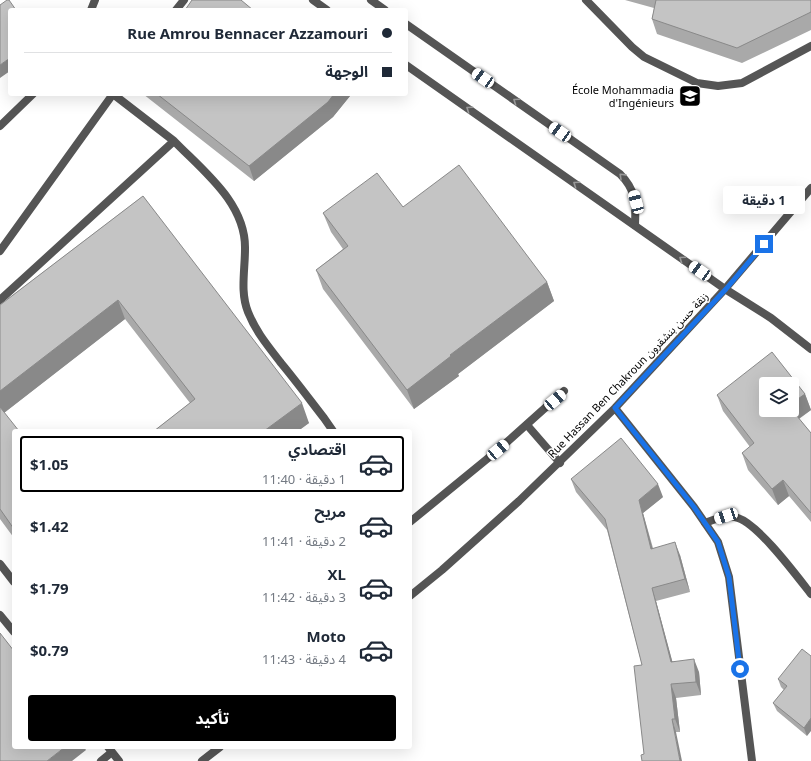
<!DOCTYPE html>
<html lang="ar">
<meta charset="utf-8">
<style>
:root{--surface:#fff;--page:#f2f2f3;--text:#1f2937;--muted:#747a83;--line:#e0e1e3;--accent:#000}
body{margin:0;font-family:"Noto Sans","Noto Sans Arabic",sans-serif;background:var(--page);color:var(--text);direction:rtl;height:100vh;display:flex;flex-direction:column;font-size:15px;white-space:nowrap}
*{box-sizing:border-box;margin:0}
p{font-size:13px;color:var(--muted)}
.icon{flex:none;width:22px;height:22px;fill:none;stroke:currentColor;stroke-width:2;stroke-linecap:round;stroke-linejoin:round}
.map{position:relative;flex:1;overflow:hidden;direction:ltr}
.panel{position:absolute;left:12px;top:429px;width:400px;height:320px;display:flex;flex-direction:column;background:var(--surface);border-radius:4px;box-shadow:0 4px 16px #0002;direction:rtl}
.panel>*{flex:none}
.guide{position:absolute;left:8px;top:8px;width:400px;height:88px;border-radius:4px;box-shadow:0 4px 16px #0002;direction:rtl;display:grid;align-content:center;height:88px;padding:0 16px;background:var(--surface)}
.buttons{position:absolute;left:759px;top:377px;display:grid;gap:8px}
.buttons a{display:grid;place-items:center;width:40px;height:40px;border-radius:4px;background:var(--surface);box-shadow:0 4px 16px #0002;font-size:20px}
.end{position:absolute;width:18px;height:18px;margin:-9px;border:5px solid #1a73e8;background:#fff;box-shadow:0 0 0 2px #fff}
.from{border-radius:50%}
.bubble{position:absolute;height:28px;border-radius:4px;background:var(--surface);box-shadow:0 4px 16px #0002;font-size:13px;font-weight:700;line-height:28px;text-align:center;direction:rtl}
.car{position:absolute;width:12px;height:24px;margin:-12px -6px;border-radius:5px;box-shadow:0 0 3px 1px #0007;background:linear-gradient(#fff 24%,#345 0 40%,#fff 0 76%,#345 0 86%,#fff 0)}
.guide b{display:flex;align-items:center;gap:14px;height:38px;font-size:15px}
.guide b+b{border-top:1px solid var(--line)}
.guide i{width:10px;height:10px;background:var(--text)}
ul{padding:7px 0 0;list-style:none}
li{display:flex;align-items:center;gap:12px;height:56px;margin:0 8px 6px;padding:0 8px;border:2px solid transparent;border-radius:4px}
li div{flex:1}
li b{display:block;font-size:15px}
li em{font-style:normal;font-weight:700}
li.on{border-color:var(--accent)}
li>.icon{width:36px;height:36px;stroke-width:1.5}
.primary-button{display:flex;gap:8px;margin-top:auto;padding:8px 16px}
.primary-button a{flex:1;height:46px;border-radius:4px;background:var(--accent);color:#fff;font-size:16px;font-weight:700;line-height:46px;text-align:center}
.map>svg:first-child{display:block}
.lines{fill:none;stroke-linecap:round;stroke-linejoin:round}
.lane{stroke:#555;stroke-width:8}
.street{stroke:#555;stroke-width:8}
.wall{fill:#a9a9a9}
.shaded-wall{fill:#898989}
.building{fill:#c4c4c4;stroke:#898989}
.oneway{stroke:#999}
.route{stroke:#1a73e8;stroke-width:5}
.labels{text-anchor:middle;stroke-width:3;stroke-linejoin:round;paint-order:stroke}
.poi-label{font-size:11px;fill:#000;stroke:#fff;text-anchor:end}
.street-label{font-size:11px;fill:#000;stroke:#fff}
</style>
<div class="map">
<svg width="811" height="761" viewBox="0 0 811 761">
<rect width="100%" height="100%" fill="#fff"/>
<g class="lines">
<!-- lane -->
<path class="lane" d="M371 0 385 10
M586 0 632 47 644 57 697 83 718 86 742 83 811 46
M91 10 95 0
M176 10 184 0
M406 24 620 174C636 190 636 203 635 225
M113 94 174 141
M0 126 33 94
M0 251 113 94
M0 300 174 141C203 171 246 203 245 249 245 271 240 292 248 312 256 332 268 346 281 363 296 381 310 400 324 418L333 431
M410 522 498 450 564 391
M705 523C716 519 727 514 738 518 759 525 796 575 811 594
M0 564 14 582
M0 615 14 632
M108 747 119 761
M101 761 112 752"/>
<!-- street -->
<path class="street" d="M313 0 327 10
M406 65 725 289 771 318 811 349
M615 408 694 507 718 542 729 577 752 761
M527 425 560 463
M410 596 442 570 519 501 615 408 725 289 811 188
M202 761 220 747"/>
</g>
<!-- wall -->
<path class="wall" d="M625 0H811V30L742 63 657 34 652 19 654 8Z
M143 94H349L350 96 333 117 254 181Z
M143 196 309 423 298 431H154L190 403 125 319 4 413 14 431V538L0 519V305Z
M403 207 547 282 554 301 458 374 459 376 414 409 323 289 316 270 343 249 331 232 323 213Z
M805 394 811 410 799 419 811 433V522L789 496 778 505 748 470 742 453 750 447 723 411 717 395Z
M571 479 663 497 643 513 653 548 680 555 690 592 656 601 672 661 699 672 701 695 676 698 680 732H676L644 754 642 665 607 530 576 492Z
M811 656 807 736 777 711 773 703 784 690 781 687 778 679Z"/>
<!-- shaded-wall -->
<path class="shaded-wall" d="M10 58V71L0 78V65Z
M334 94H349L350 96 333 117 254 181 249 166Z
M547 282 554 301 458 374 459 376 414 409 407 390 450 355Z
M118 300 125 319 0 416V391Z
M805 394 811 410 794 422 792 410V403Z
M302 403 309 423 298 431H264Z
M783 480 789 496 778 505 772 489Z
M658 484 663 497 643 513 656 562 651 549 639 500Z
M675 542 680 555 690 592 685 579Z
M652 588 656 601 676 675 671 662Z
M694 659 699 672 701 695 696 682Z
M671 684 676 698 680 732 675 719Z
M811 718V731L807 736 804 728Z
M672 719 676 732 682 761H680Z
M65 747H84L86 750 72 761H47Z"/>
<!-- building -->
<path class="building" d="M7 0H9L16 10H10V58L0 65V5Z
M192 0H241L253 10H185Z
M656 0H811V12L737 48 652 19Z
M157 94H334L328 102 249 166Z
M459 165 547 282 450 355 451 356 407 390 316 270 348 246 323 213 377 173 403 207Z
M143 196 302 403 264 431H154L195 399 118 300 0 391V305Z
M772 352 805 394 792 403V384H766V410H792L811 433V513L783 480 772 489 742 453 754 443 717 395Z
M0 407 19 431H14V529L0 509Z
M621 438 658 484 639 500 651 549 675 542 685 579 652 588 671 662 694 659 696 682 671 684 675 719H672L680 761H642L641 755 644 754 634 666 642 665 605 519 571 479Z
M0 633 14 651V747H65L47 761H0Z
M802 649 811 656V718L804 728 773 703 787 686 778 679Z"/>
<!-- one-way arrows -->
<defs><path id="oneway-chevron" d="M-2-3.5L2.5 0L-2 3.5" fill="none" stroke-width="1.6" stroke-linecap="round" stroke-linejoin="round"/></defs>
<g class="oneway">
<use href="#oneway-chevron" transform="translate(516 101) rotate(-145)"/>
<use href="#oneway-chevron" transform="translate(469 109) rotate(-145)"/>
<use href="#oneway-chevron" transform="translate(622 176) rotate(-136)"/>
<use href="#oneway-chevron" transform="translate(576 184) rotate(-145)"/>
<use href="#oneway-chevron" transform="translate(682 259) rotate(-145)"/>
</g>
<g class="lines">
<!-- route -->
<path class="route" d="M740 669 729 577 718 542 694 507 615 408 726 289 764 244"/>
</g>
<!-- icons -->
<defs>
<g id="university-square" transform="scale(1.15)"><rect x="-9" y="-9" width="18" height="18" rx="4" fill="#000" stroke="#fff"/><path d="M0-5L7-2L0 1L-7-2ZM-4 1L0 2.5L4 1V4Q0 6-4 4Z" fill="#fff"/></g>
</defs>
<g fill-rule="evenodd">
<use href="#university-square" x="690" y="96"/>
</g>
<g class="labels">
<!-- poi labels -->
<g class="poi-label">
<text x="674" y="94">École Mohammadia<tspan x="674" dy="13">d'Ingénieurs</tspan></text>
</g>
<!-- street labels -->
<g class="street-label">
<text transform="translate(628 375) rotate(-46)" y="4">Rue Hassan Ben Chakroun زنقة حسن بنشقرون</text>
</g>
</g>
</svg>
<div class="buttons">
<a><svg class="icon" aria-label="layers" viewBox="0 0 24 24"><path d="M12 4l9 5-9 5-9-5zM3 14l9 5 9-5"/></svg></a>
</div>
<i class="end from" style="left:740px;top:669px"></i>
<i class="end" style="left:764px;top:244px"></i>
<div class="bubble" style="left:723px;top:186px;width:82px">1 دقيقة</div>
<i class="car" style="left:483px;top:78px;rotate:305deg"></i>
<i class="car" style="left:560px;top:132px;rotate:305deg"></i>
<i class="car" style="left:636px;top:202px;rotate:345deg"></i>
<i class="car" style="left:700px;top:271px;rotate:305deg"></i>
<i class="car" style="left:555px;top:400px;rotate:49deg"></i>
<i class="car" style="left:498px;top:450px;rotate:50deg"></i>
<i class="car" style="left:726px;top:516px;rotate:252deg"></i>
<div class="guide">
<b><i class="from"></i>Rue Amrou Bennacer Azzamouri</b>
<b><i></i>الوجهة</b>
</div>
<section class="panel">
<ul>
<li class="on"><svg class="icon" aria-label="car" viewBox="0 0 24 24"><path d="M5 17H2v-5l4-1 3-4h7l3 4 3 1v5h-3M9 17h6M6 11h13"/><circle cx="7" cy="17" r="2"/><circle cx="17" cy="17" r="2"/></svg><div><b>اقتصادي</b><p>1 دقيقة · 11:40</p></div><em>$1.05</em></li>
<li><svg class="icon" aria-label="car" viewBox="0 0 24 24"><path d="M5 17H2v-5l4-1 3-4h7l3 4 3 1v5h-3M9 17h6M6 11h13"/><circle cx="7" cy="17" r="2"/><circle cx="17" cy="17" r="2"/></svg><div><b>مريح</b><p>2 دقيقة · 11:41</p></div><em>$1.42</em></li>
<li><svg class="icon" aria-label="car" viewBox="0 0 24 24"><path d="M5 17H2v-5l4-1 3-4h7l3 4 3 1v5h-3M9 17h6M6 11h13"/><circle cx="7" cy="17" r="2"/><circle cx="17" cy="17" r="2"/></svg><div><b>XL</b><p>3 دقيقة · 11:42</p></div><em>$1.79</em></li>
<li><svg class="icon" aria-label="car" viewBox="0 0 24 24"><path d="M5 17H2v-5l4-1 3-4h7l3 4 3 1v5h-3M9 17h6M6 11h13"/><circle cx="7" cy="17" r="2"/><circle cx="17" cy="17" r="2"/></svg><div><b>Moto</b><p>4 دقيقة · 11:43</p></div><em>$0.79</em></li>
</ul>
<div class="primary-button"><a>تأكيد</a></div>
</section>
</div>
